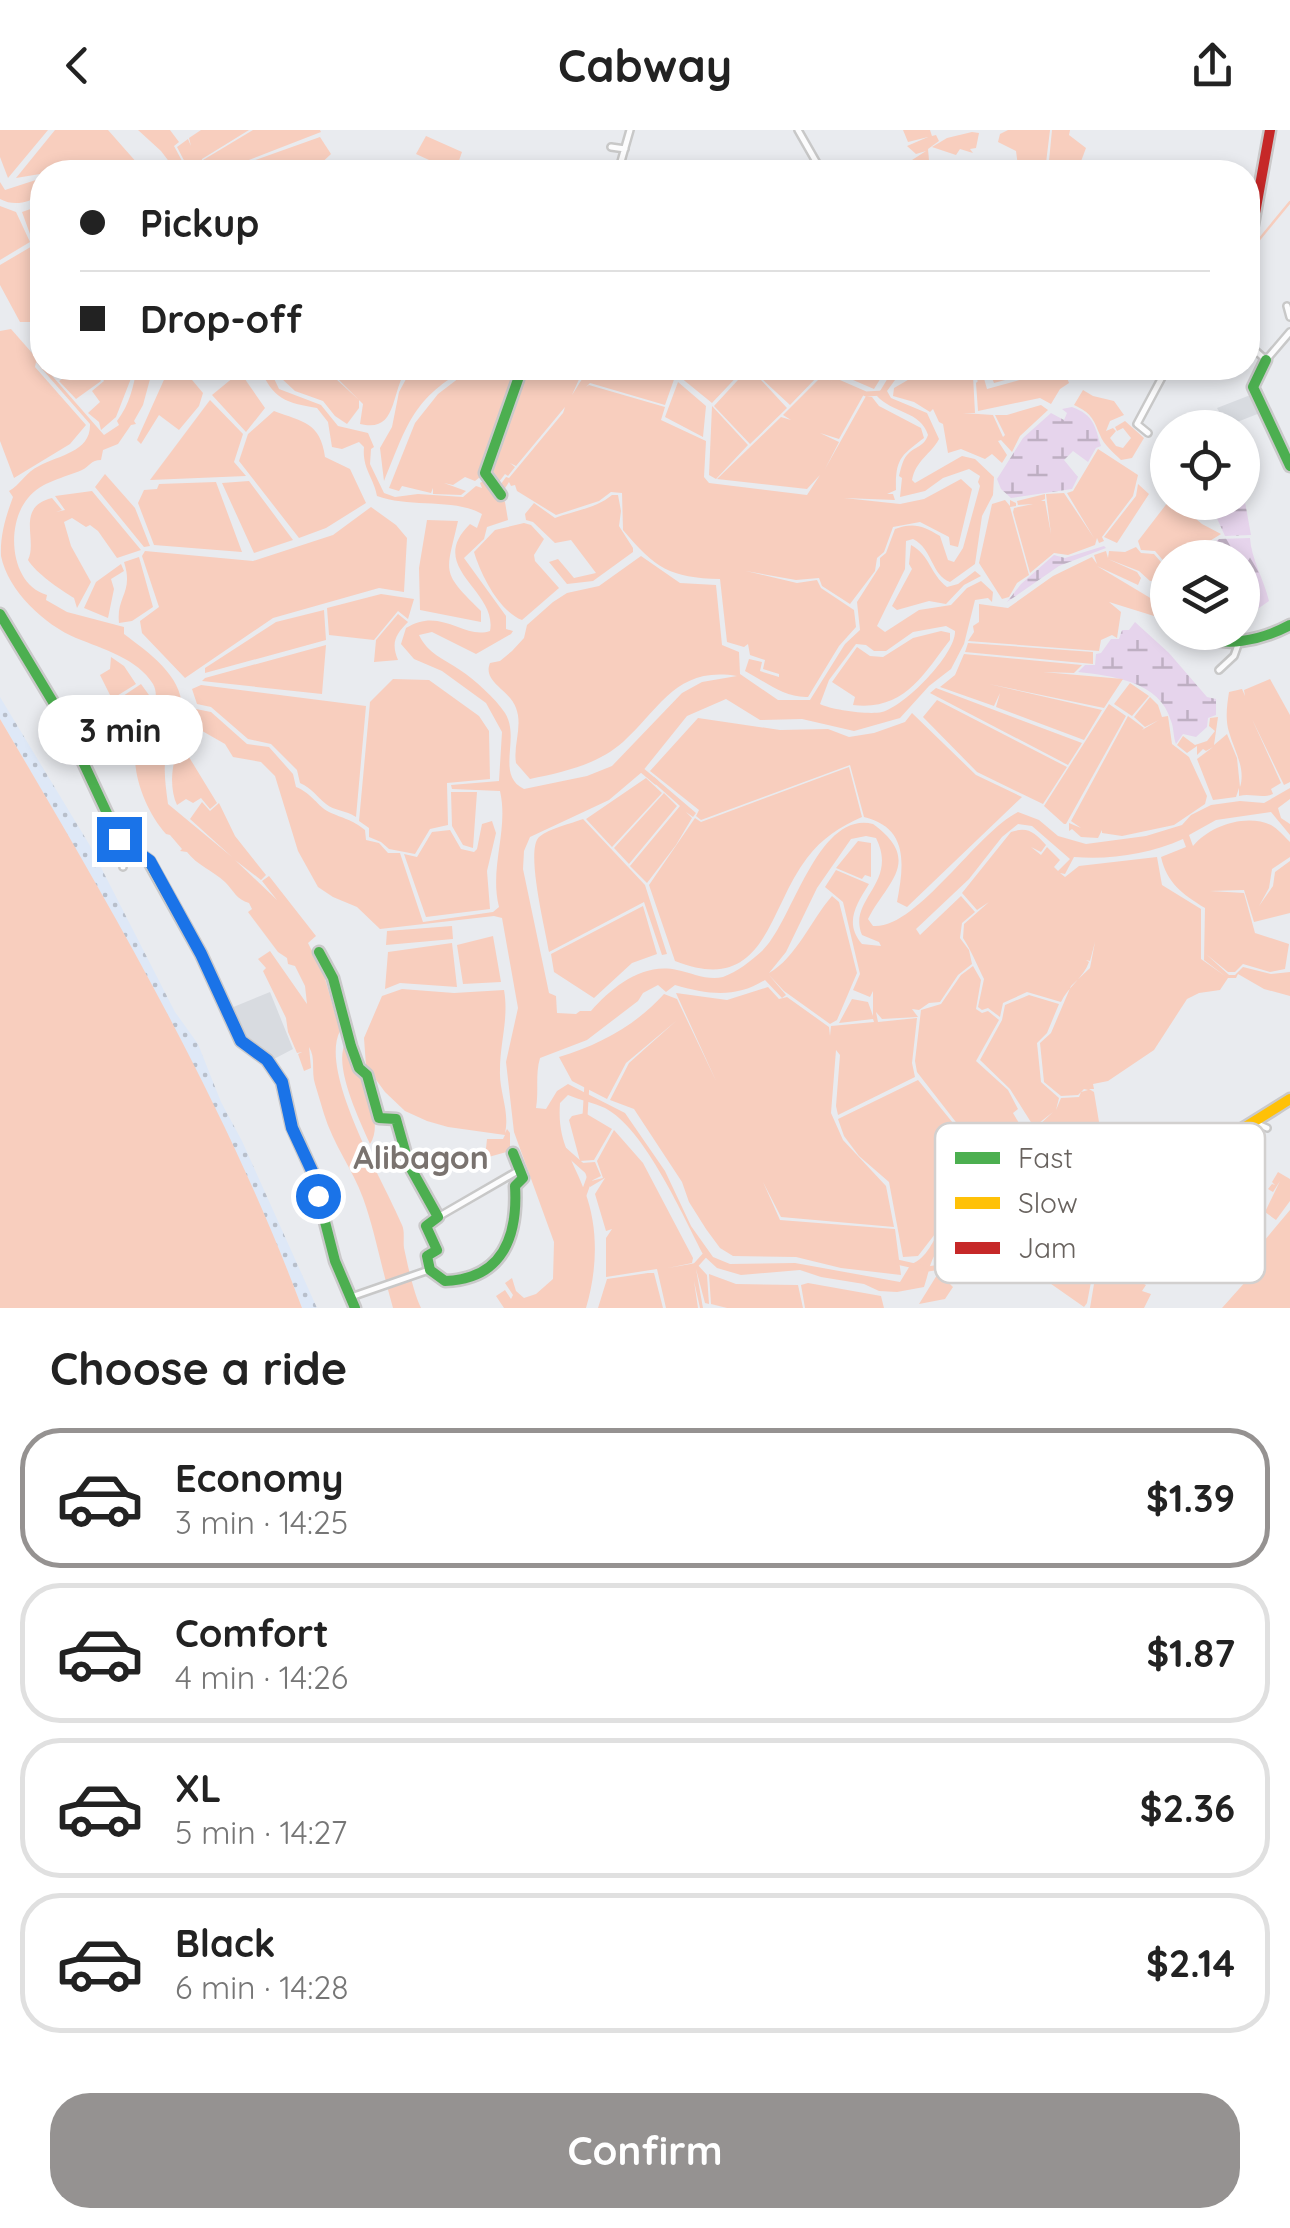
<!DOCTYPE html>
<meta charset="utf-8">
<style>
:root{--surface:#fff;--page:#f6f6f6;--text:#222;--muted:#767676;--line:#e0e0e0;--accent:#959291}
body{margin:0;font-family:Quicksand,sans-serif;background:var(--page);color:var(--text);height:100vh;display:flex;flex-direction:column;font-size:38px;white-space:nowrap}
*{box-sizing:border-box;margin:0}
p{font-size:32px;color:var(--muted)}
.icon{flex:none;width:55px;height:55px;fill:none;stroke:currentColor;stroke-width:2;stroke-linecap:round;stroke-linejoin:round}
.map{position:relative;height:1178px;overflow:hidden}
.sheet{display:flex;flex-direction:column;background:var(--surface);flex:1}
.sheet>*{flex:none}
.top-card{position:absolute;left:30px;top:30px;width:1230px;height:220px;border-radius:40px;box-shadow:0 5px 15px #0003;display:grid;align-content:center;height:220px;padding:0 50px;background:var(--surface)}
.controls{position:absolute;left:1150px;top:280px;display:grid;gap:20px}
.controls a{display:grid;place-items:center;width:110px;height:110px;border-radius:50%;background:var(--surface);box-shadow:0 5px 15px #0003;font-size:50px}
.end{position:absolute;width:45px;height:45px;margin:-22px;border:12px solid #1a73e8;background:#fff;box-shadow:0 0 0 5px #fff}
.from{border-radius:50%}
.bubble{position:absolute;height:70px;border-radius:35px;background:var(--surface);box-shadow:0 5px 15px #0003;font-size:32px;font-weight:700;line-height:70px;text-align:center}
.top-card b{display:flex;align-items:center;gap:35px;height:95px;font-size:38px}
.top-card b+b{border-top:2px solid var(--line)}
.top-card i{width:25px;height:25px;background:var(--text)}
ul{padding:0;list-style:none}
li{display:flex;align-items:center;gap:30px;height:140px;margin:0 20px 15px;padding:0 30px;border:5px solid var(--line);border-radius:40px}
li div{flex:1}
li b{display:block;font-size:38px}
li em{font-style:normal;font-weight:700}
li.current{border-color:var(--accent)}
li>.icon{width:90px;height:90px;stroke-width:1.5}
h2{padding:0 50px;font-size:45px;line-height:120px}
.button{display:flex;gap:20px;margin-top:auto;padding:20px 50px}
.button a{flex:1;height:115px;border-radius:40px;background:var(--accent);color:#fff;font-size:40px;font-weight:700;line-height:115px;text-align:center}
header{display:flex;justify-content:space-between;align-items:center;height:130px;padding:0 50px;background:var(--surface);font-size:45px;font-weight:700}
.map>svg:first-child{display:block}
.education{fill:#d8dbe0}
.forest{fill:url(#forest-firs)}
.wetland{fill:url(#wetland-marsh)}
.sand{fill:url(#sand-dots)}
.water{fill:#f8cebe;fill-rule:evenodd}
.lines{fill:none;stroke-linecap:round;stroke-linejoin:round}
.stream{stroke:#f8cebe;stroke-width:2.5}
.canal{stroke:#f8cebe;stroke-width:5}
.river{stroke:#f8cebe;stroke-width:6}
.street-casing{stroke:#c8c8c8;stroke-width:10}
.fast-casing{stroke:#cac9ca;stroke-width:15}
.slow-casing{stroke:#cac9ca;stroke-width:15}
.jam-casing{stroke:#cac9ca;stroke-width:15}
.street{stroke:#fcfcfd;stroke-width:5}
.fast{stroke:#4caf50;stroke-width:10}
.slow{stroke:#ffc107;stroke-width:10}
.jam{stroke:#c62828;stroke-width:10}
.route{stroke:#1a73e8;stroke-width:12}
.labels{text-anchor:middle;stroke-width:8;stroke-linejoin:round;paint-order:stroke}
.quarter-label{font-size:32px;font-weight:bold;fill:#7a736f;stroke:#fff}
.key{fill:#fff;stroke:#d2d0cf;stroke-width:2.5}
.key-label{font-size:28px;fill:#68625e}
</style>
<header><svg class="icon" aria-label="back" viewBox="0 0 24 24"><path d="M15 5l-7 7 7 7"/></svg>Cabway<svg class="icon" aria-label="share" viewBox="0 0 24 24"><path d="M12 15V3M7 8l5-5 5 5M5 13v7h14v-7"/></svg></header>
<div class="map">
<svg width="1290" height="1178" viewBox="0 0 1290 1178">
<defs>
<pattern id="forest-firs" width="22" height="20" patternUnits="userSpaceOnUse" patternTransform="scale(2.5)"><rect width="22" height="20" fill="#e6d4ec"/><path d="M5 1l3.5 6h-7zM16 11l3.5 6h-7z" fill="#beafc2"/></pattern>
<pattern id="wetland-marsh" width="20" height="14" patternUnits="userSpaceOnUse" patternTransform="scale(2.5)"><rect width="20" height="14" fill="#e6d4ec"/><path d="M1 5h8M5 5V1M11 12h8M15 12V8" fill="none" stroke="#beafc2"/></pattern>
<pattern id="sand-dots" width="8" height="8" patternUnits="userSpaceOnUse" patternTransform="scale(2.5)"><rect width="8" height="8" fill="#dee8f7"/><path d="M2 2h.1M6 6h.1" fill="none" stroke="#b8bfcb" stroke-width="1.8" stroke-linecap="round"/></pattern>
</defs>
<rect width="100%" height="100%" fill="#e9ebef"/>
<!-- education -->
<path class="education" d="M1253 264 1260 283 1227 296 1217 278Z
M270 862 293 919 272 930 242 907 231 878Z"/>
<!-- forest -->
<path class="forest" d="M1250 408C1251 428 1264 450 1269 471L1252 483 1243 486 1242 428 1192 427 1219 409Z"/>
<!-- wetland -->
<path class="wetland" d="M1072 277C1094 285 1095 296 1101 316L1096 318 1088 332 1073 321 1064 330 1078 347 1072 359 1011 368 1001 359 997 349 1023 308 1051 283 1064 290 1067 283 1062 279Z
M1243 332 1248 333 1243 361 1251 405 1225 406 1210 373 1242 372Z
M1104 416 1106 418 1059 436 1007 472 1021 454 1054 425 1065 428Z
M1135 492 1169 523 1207 567 1216 569V585L1208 588 1207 597 1196 607 1183 604 1176 614C1173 607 1174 598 1171 591 1160 551 1112 546 1078 542L1085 535H1095L1096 524 1101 523 1111 509H1119L1122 500H1129Z"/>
<!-- sand -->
<path class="sand" d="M0 567 89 714 175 882 198 914 221 972 242 1011 317 1178H302C264 1076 214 978 164 882 111 783 57 685 0 589Z"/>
<!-- water -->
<path class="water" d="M0 0H48L8 48 0 27Z
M55 0H108L145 42 58 41 16 48Z
M138 0H170L179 12 174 16 188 42H177L161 21Z
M201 0H249L202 29 200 40 190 42 195 38 189 40 177 17 188 9 191 16 189 8Z
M253 0H320L321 2 218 42H200L203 30Z
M903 0H930L932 6 936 5 939 11 928 19 930 42H910L912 30 926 21 916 24 907 16 928 7 908 12Z
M1008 0H1050L1046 33 1051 42H1023L1018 36 1016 21 998 12 1000 4Z
M1052 0H1070L1069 5 1086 18 1077 42H1054L1049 31Z
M972 2 979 3 976 18 970 19 973 23 960 19 956 25 932 17 947 8Z
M426 6 462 22 455 42 416 24Z
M320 7 331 24 312 42H222Z
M42 48V65C28 72 15 77 0 69V52L5 60Z
M42 75V192H20L0 155V135L34 115 22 82Z
M0 76 16 82 30 112 0 130Z
M11 199 104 305 119 295 117 291C130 274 133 257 137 238H153L143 275 134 291 136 294 131 295 118 314 103 320 101 330C91 330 90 336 82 340 64 348 42 351 28 368 5 395 10 455 47 465L46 470 67 482 124 497V504C152 525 191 552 180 591 177 601 169 614 166 626 163 639 166 659 168 674L232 727 190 689 202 672 210 681 219 673 235 706 266 745 261 750 235 730 277 770 262 751 269 746 316 806 308 813 324 845 340 901C318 943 387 1057 402 1095 405 1101 403 1111 404 1118 408 1136 413 1161 421 1178H393C382 1140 375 1101 363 1068 353 1040 333 1014 324 984 321 974 318 964 315 954 311 941 316 928 309 917L311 938 304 941 298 924 302 922 297 923 288 902 286 888 263 841 266 838 258 829 270 821 307 874 305 856 295 836 288 834 287 828 278 822 248 782 252 779 249 773C237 770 233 760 225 752 213 741 197 735 187 722L180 721 182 719 170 705 166 704C149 685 135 653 135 627 135 604 165 576 153 554 138 529 103 519 76 508 45 495 8 461 1 426 0 405 6 386 13 367L9 361C20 355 26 342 39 336 59 325 91 322 90 294L36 232 35 237 86 295 70 314 14 348 0 311V201Z
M80 238H92L101 251 76 269 59 251Z
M95 238H135L116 287 101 300 99 292 88 283 100 272 92 261 104 251Z
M173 238H182L203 263 199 276 179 300 159 285 141 314 137 310 167 243Z
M260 238H269L279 259 321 275 338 296 368 303 374 317 371 319 370 334 384 363 395 367 418 364 463 367 476 356 482 358 480 353 485 350 505 372 508 390 487 397 484 409 464 428 506 486V499L513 501 511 504 476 524 432 502 419 505C428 524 444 529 460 540 475 550 495 568 505 583 521 608 495 645 524 659L587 646 612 636 682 563 702 552 737 546C677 536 661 577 623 612 597 635 563 642 530 649L516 633C513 615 523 596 516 578 510 560 482 552 490 533L500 531 512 521 524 508 527 495 553 472 567 463 599 456 641 426 680 453 716 455 722 515 739 522 740 544 778 570H810L845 514 860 500 857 472 880 436V428L886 423 895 399C914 392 923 396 940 406L948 430 954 432 963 418 980 356 978 352 980 346 969 339 943 348 925 361 900 367 902 348 899 346C901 339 902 331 907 325 915 316 924 317 928 305 921 281 892 283 877 266L894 238H949L921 246 947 244 953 238H1049L994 253 990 243 983 245 987 259 1063 238 1069 253 1060 259 1051 274 1040 268 978 281 976 253 978 251 973 246 975 283H963L993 285 1003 307 1005 305 995 285H1007L1041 275 1048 280 1020 306 1012 322 1001 310 998 311 1007 325 1002 333 992 324 985 329 961 319 948 323 943 294 939 292 933 279 930 282 914 272 893 266 894 258 913 247 895 250 887 261 891 268 927 283 939 309C931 324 916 330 912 350L915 353 962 326 975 329 994 347 993 365 982 386 975 434 950 452C931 445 933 419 913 409L906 411 905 439 877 496 885 502 919 480 951 475 967 458 981 451 993 462 992 472 988 468 975 470 964 514 951 539 929 556 900 588 854 601 802 589 760 590 726 569 687 586 642 642 609 670 530 707 524 721 523 739 549 863 556 866 557 883 576 884 580 881H591C612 857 643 832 677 840 692 843 708 851 723 847 737 842 751 831 762 821 792 794 817 680 873 694 924 731 886 753 868 789L873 796C916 800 976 703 1018 682L1039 690 1058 706 1086 714 1146 706 1182 695 1191 685 1211 675 1240 671 1264 673 1290 658V669L1278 678 1281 688 1290 694V705L1271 682 1216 690 1189 705 1193 716C1209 696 1246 683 1271 695 1277 698 1285 707 1290 712V727L1272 739 1269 758 1259 776 1273 756 1275 742 1290 731V783L1254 792 1244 760 1210 761 1244 763 1255 803 1289 814 1285 839 1270 842 1243 834 1235 842H1228L1206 824 1229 845H1235L1243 837 1271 844 1290 842V866L1264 859 1238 844 1236 848H1228L1220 860 1199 863 1187 869 1154 920 1108 951 1093 954 1094 959H1089L1094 962 1099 992 1105 1004 1086 999 1084 1005 1062 998 1044 1011 1035 999 1053 982 1034 997 1010 959 980 930 1002 890 1005 875 1029 865 1059 874 1047 903 1037 913 1041 952 1059 968 1056 980 1061 968 1079 967 1081 962 1088 960 1084 959 1078 965 1061 966 1044 952 1040 913 1051 903 1071 856 1090 838 1095 812 1090 831 1086 830 1089 832C1084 847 1068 857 1061 872L1027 862 1003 873 1000 887 988 878 982 880 978 877 984 849C978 837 970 818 963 808L964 794 989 772 977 780 962 763 1011 702C1028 696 1035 703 1046 715L1041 722 1031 717 1041 725 1047 717 1060 730 1054 737 1058 741 1070 729 1032 696 1018 694 1002 707 969 749 916 799 920 805 961 766 975 782 962 793 960 808 969 820 972 834 958 845 940 872 929 873 919 880 912 879 918 887 882 889 876 882 878 892 917 888 912 933 915 947 838 985 836 976 840 925 836 920 831 983 843 1010 886 1056 894 1097 781 1087 763 1052 780 1090 895 1099 901 1145 841 1138 796 1127 733 1126 720 1118 706 1099 689 1072 682 1052 634 979 610 970 629 933 676 891 626 933 607 969 572 951 559 927C599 915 635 896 664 864L677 869 717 953 676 863 727 870 768 857 779 869 787 867 829 897 830 906 831 896 874 892 873 889 839 893 852 869 868 872 873 886V861L870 867 853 860 860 844 843 772 825 757 836 740 869 754C856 775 844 793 862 814L881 816 879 812 862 805C847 769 899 754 876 708L866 706 851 709 817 758 786 822 769 843C796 828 811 790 832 766L839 772 857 843 837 890 830 894 784 861 769 845 786 865 782 868 765 850C735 869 707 864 675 855L666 862 658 855 643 863 638 871 587 910 540 928C535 945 539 960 536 978L546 979 557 961 568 954 625 983 665 1041 691 1096 713 1127 730 1134 795 1133 900 1152 911 1134C927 1129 934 1109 942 1095L918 1126 903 1127 889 1052 859 1026 844 1006 838 989 918 950 979 1025 976 1028 972 1022 970 1023 984 1051 960 1071 946 1042 967 1026 944 1041 959 1073 945 1081 942 1095C964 1066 1022 1056 1031 1025H1036L1039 1033C1028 1061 983 1070 961 1087L953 1109C931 1119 931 1136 924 1157L897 1162 879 1161 864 1154 821 1147 800 1140 741 1145 717 1138 704 1126C683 1086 645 999 605 978 594 973 580 970 568 965L560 973C557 1012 572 1027 585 1062 599 1099 597 1141 586 1178H504L496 1166 505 1160 511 1169 513 1165 505 1153 512 1148 516 1161 524 1168 536 1164 553 1149 554 1112 514 1002 506 932 518 878 502 788 494 786 380 799 357 777 333 767 318 757 298 721 275 646 261 632 233 627 225 614 197 598 196 579 211 582 247 614 269 617 293 644 296 657C313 664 317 676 329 682 344 689 351 689 365 700L366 710 379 713 388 723H400L423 792 493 782 499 777C489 737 509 700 500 661L452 659 451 655 499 651 502 602 486 573 442 541 414 529 401 514 406 498C441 476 464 510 490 501 498 460 425 438 470 394L477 398 482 384C455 368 409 378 377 366 374 348 362 339 364 317L359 312 342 319 332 317 328 292 317 278C286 273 273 269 260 238ZM946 496 955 501C956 524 905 576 882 582 869 585 832 580 820 574L829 550 856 514 866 515 874 521H886L913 502ZM1183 709 1186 717 1161 727C1167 753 1182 764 1205 778L1204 830 1225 846 1201 829V779L1162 755 1157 727 1079 736 1065 747 1060 743 1065 744 1074 727C1111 730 1149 724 1183 709Z
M280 238H324L359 270V278L347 294 335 286 323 271 295 261 281 248Z
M327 238H407C390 264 398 303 360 294L363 274Z
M412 238 464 240C411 270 406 299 384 351L380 318 392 297 399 262Z
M472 238H520L480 347 475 351 465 347 453 355 444 353 466 361 461 365 433 364V358L431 363 402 356 399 361 389 358 415 293 438 264Z
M524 238H584L572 265 589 238H678L665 275 590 253 586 257 589 255 665 277 661 290 706 311 704 347 709 353 807 365 820 345 807 359 717 349 781 287 791 290 783 285 821 247 864 264 839 309 820 303 839 312 825 339 866 266 872 267 879 276 921 298 924 308C902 325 895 328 896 360L887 364H893L895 370 844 368 900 374 924 369 961 349 972 359 958 417 950 415 949 407 920 392 893 397 884 422 877 428 875 441 850 474 822 456 819 448 796 450 746 441 797 453 817 450 821 458 854 480 856 497 839 516 808 567C784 568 766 552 745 541L749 529 762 532 760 541 779 547V544L763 539 765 530 750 525 748 514 744 517 727 512 720 449C670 448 655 438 623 400L622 363 611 362 599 371 556 385 517 361 515 355 511 356 509 352 502 363 498 358 506 347 509 348 563 283 565 277 516 336 510 333 515 337 508 346 505 344 499 352 487 346Z
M682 238H745L712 273 680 247Z
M749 238H802L818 246 790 275 750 238 787 278 750 314 714 276Z
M825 238H887L874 259Z
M240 242 265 278 246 302 212 265Z
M678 252 706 276 703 307 665 287Z
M1083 260 1093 266 1114 271 1124 285 1110 291 1106 301 1113 298 1116 301 1110 308 1116 316 1123 318 1131 308 1123 298 1117 301 1115 297 1125 291 1144 308 1132 328 1121 330C1114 323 1103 314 1100 305 1093 288 1091 283 1074 275Z
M210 270 243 304 234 332 246 346 150 350Z
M712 276 748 315 716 349 709 345Z
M274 281C303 292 320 292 325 327L350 339 366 373 326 398 299 408 239 331 248 304Z
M1098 319 1138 345 1133 366 1102 407 1104 411 1099 413 1097 408 1095 415 1068 425 1054 423 1030 443 1013 382 1014 378 1033 374 1018 375 1017 371 1045 364V369L1041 371H1045L1051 404 1046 364 1064 363 1094 408 1067 363 1073 361Z
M105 344 135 378 150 416 144 417 95 357Z
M249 351 293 410 254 423 222 353Z
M216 352 242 422 154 415 138 373 144 360 157 359 159 354Z
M1138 354 1149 364 1117 413 1104 407 1136 366Z
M92 361 141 420 117 428 98 401 90 395 86 397 72 388 64 392 71 416 91 452 77 478 74 468C59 459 36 443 28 430 38 410 15 377 52 368L62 380 56 382 65 380 55 366Z
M612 365H618L621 381 619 396 633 418V422L593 451 567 454 549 432 558 429 574 448 596 443 571 410 555 413 533 392 526 390 525 384 534 373 555 388C573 381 597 378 612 365Z
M1005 370 1010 376V370L1016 373V376L1010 377 1029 445 1017 453 1009 467 1002 469 979 433 992 374Z
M1168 372 1177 373 1202 394 1221 404 1184 427 1168 428 1167 435 1155 421 1141 420 1138 411Z
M371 377 396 395 407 408 404 462 379 458 273 488 185 548 142 503 140 491 159 477 142 426 145 421 253 431 333 405Z
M427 390 458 391C446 444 440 441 481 481V492L420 480 419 438Z
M524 393 531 395 544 409 534 425 535 431 559 458 522 490C499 481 481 445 474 422L495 400Z
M911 415C930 425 930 444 947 457L958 454 975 441 981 446 964 455 946 474 929 471 897 480 892 476 912 439 909 434Z
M1136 417 1141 423 1154 424 1167 439V448L1150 451 1139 441 1108 429 1137 442 1141 448 1138 455 1097 436 1162 475 1154 486 1109 472 1121 482 1117 508 1112 505 1101 510 1099 521 968 511 974 502 973 496 979 492V474L1008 478 1053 446 1092 427 1097 434 1094 425 1106 421 1108 428 1109 421 1125 422Z
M139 427 153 477 132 491 119 493C116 466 134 463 124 432Z
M121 434 124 441 111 449 114 459 108 488 84 478 96 452Z
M381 464 414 469 408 489 398 481 374 510 329 505 327 478Z
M324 480 326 510 205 543V538L276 492Z
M398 484 408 492C395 505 391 513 398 530L374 532 376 510Z
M941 501 950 503V510C923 545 904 581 853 575L855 567 832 552 857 517 870 526 883 527 913 508Z
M968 513 1093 522V534L965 522Z
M326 515 322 564 202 551 205 548Z
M964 524 1082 535 1074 543 1043 542 1123 549 1104 578 989 554 1102 580 1084 610 996 577 1000 563 994 576 940 557 955 545Z
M111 527 124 536 136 554 112 569 100 545 110 539Z
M393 549 429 550 479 586 489 601 490 649 447 653 448 695 430 699 415 724 389 719 381 712 369 707V698L359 691 370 572Z
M1270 549 1290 585V652L1284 655 1252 589 1281 653 1271 659 1273 664C1262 669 1251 663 1239 666V658L1236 667 1213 670 1197 629 1213 617 1206 621 1203 619 1197 625V616L1187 623 1177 615 1183 606 1195 615 1207 611 1215 601 1209 596 1210 588 1218 587 1214 615 1227 604 1237 628 1240 657C1246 638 1234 620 1229 602 1225 589 1227 575 1229 562L1242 559 1245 566 1244 560Z
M1130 553 1149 566 1132 586 1114 574Z
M141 554 154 572 139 598 133 624 129 607 137 601 129 603 111 574Z
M201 555 366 576 356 687C346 680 334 681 326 674 316 666 313 659 300 653L297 640 271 614 248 609 211 577 197 574 192 559Z
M936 558 1082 613 1068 635 930 563Z
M1150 567 1158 575 1162 587 1168 586 1172 614 1189 627 1207 666 1205 674 1174 695 1122 706 1102 703V700L1098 708 1081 707 1072 699 1069 701V693L1081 698 1071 691 1128 586 1144 598 1142 600 1159 590 1145 597 1134 587Z
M937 570 1067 637 1043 674 977 642 923 587Z
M1109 574 1126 586 1066 694H1064L1044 676Z
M912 583 976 645 1022 667 907 777 897 772C904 735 909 698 864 687L850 635 701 690 696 686 699 680 650 641 698 588 780 600 828 599 849 607 874 603 905 592Z
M0 589C111 777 226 974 302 1178H0Z
M181 614 217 673 210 679 201 668 193 673 186 669 177 675C169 658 171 631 181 614Z
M849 637 862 687C840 697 822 708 807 728 767 780 766 867 675 831L649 755 695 688 701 692Z
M654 647 696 683 693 687 686 682 692 688 676 715 647 753 630 736 680 676 652 651Z
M646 648 662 663 612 717 586 689Z
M451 662H477L473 718 463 715 452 696Z
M664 663 677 676 629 734 614 718Z
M583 689 645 755 667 824 662 825 644 772 549 822C546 802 525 720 539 707 550 698 570 694 583 689Z
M492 691 496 703 487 741 490 779 426 787 404 724 417 727 432 702 450 700 461 719 474 722 477 719 482 694Z
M858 711 871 713V747L865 745 862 749 836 738Z
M643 776 657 824 632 833 594 868 554 842 551 824Z
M452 796 453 809 386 815 387 801Z
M493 806 501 852 463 854 457 815Z
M452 813 457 857 400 853 385 859 388 822Z
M973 836 981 850 976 879 982 883 988 881 999 890 976 931 1008 960 1018 979 1013 983 1029 1010 1015 1042 995 1052 987 1039 992 1052 989 1056 977 1031 981 1026 985 1035 983 1027 917 942 915 931 921 880 941 874 961 845Z
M402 859 454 863 504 860C509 888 500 912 500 940 499 962 510 981 505 1003L507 999 510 1003V1021L485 1028 487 1009H503L505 1005 448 997 427 991 405 981 385 962 366 936 364 908 382 866Z
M346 912C355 937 387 989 370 1014 360 991 332 934 346 912Z
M585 983 612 999 594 1030 580 1031 569 990 572 986Z
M614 1000 643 1033 693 1128 692 1133 668 1138 696 1133 707 1145 709 1174 705 1173 696 1139 703 1178H700L694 1151 698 1178H666L657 1139 606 1147V1108L612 1099 606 1101 595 1064 605 1048 590 1057 582 1033 595 1032 601 1046 591 1051 603 1048 597 1031Z
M1278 1042 1290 1049V1071L1276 1090 1265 1082 1280 1051 1273 1062 1268 1059 1272 1054 1275 1055 1272 1052Z
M1290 1080V1178H1222L1255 1141 1253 1124Z
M967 1089 981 1091 996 1101 992 1129 977 1131 965 1126 954 1132V1138L974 1141 977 1147 967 1152 957 1146 950 1154 953 1157 945 1169 919 1174 937 1145 938 1131 943 1122C965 1116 956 1102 967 1089Z
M1003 1095 1095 1131 1087 1173 1084 1177 1044 1149 996 1150C994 1134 991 1109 1003 1095Z
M1098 1130 1146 1155 1142 1161 1151 1164 1144 1178H1090Z
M648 1143H654L663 1178H598L607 1149Z
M709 1144 736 1154 798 1155 803 1178H727L711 1174Z
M808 1153 881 1166 884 1178H805L801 1155Z"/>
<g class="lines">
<!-- stream -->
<path class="stream" d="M1253 117 1290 72"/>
<!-- canal -->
<path class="canal" d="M806 238 866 264 883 263
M638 637 656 652
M585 986 587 953
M971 1092 987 1068
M897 1132 928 1139 940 1137
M695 1136 704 1126"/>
<!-- river -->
<path class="river" d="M564 1020 591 1044 582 1069"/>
<!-- street casing -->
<g class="street-casing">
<path id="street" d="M798 0 822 42
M611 17 625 19
M621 33 645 42
M618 42 630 0
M656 42 661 39
M1287 176 1290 187
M1248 214 1266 230 1290 202
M1148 303 1137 294 1167 238
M1219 540 1234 526 1239 512
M62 587 98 572
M123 737V729L134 721
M1253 992 1267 998
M438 1087 521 1039
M351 1167 429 1140"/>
</g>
<!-- fast casing -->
<g class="fast-casing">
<path id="fast" d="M1266 230 1253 257 1290 336
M501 365 485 343 522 238
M0 484 62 587 119 709 149 731 201 824 241 911 267 930 282 952 292 997 312 1041 335 1131 355 1178
M1194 502C1222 520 1262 510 1290 495
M319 822 333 848 351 916 359 938 367 945 379 988 396 989 409 1035 438 1087 426 1096 437 1120 427 1126 430 1140 445 1151C503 1149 518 1106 515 1056L523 1048 513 1023"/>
</g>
<!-- slow casing -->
<g class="slow-casing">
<path id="slow" d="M1092 1094 1102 1090 1107 1057C1173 1046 1234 1004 1290 969"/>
</g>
<!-- jam casing -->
<g class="jam-casing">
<path id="jam" d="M1248 122 1270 0"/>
</g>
<!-- street -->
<use href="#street" class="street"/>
<!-- fast -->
<use href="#fast" class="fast"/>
<!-- slow -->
<use href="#slow" class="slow"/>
<!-- jam -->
<use href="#jam" class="jam"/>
</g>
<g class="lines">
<!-- route -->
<path class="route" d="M119 709 150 731 201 824 241 911 267 930 282 952 292 998 312 1041 318 1066"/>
</g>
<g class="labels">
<!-- quarter labels -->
<g class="quarter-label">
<text x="421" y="1039">Alibagon</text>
</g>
</g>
<!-- legend -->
<rect x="935" y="993" width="330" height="160" rx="15" class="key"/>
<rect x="955" y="1022" width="45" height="12" fill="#4caf50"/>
<rect x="955" y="1067" width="45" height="12" fill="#ffc107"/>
<rect x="955" y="1112" width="45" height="12" fill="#c62828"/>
<g class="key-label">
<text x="1018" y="1038">Fast</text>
<text x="1018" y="1083">Slow</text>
<text x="1018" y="1128">Jam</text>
</g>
</svg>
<div class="controls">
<a><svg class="icon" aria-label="locate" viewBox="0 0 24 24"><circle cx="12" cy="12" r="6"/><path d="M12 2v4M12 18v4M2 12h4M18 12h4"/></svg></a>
<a><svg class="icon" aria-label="layers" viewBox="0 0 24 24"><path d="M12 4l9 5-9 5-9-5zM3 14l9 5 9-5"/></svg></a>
</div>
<i class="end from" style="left:318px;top:1066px"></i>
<i class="end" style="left:119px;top:709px"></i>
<div class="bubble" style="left:38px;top:565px;width:165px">3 min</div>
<div class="top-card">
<b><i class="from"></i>Pickup</b>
<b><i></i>Drop-off</b>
</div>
</div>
<section class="sheet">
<h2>Choose a ride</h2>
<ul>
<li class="current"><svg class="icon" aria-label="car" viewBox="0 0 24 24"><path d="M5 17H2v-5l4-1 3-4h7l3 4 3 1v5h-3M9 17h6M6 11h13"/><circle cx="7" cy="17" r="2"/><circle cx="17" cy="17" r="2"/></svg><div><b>Economy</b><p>3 min · 14:25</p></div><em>$1.39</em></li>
<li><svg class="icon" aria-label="car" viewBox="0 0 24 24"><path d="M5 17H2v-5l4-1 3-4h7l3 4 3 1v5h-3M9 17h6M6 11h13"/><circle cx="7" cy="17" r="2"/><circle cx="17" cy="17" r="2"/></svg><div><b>Comfort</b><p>4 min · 14:26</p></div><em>$1.87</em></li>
<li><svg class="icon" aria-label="car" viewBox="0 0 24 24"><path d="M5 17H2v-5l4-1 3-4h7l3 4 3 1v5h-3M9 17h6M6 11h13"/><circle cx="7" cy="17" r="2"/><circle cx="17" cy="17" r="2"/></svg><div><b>XL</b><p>5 min · 14:27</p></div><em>$2.36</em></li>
<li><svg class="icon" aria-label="car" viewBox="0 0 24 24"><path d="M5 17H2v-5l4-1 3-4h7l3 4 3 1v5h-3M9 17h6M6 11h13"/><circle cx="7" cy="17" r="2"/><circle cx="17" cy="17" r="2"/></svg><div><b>Black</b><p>6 min · 14:28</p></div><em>$2.14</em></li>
</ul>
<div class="button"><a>Confirm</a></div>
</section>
